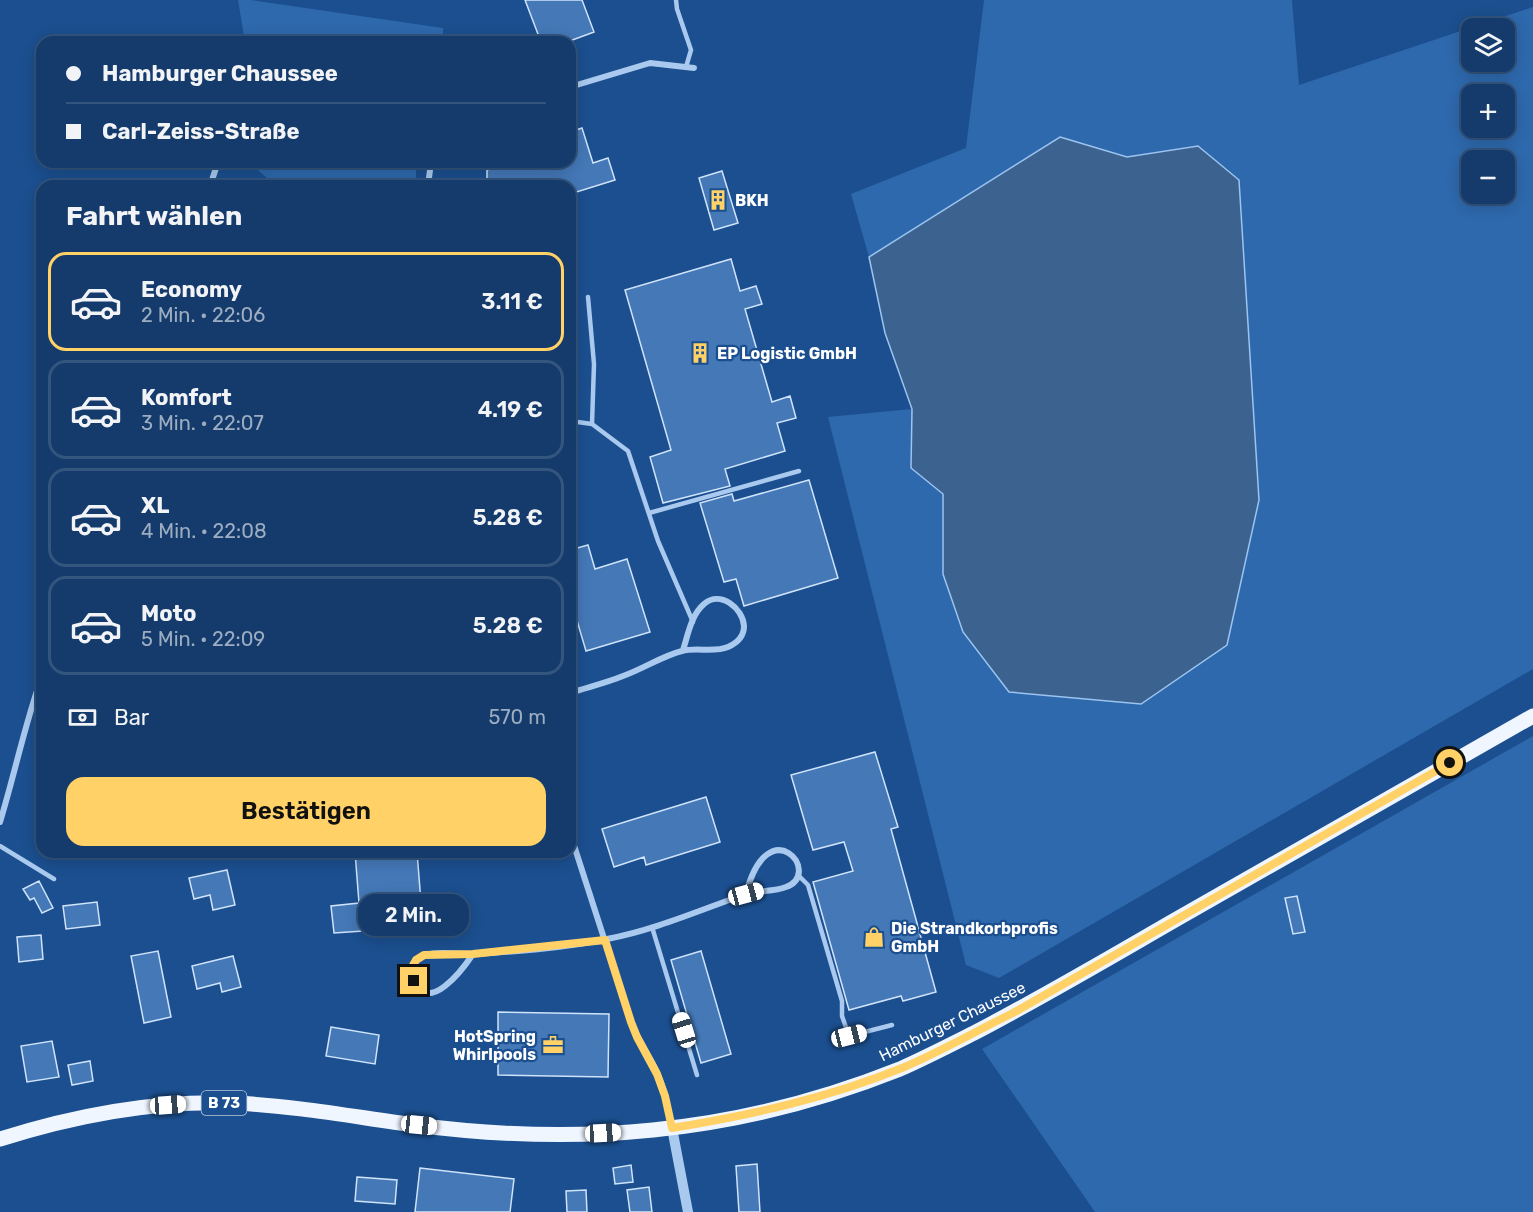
<!DOCTYPE html>
<html lang="de">
<meta charset="utf-8">
<style>
:root{--surface:#143b6b;--page:#1d4271;--text:#f1f3f6;--muted:#9dadc1;--line:#33557e;--accent:#ffd166}
body{margin:0;font-family:Rubik,sans-serif;background:var(--page);color:var(--text);height:100vh;display:flex;flex-direction:column;font-size:22px;white-space:nowrap}
*{box-sizing:border-box;margin:0}
p{font-size:20px;color:var(--muted)}
.icon{flex:none;width:33px;height:33px;fill:none;stroke:currentColor;stroke-width:2;stroke-linecap:round;stroke-linejoin:round}
.map{position:relative;flex:1;overflow:hidden}
.details{position:absolute;left:36px;top:180px;width:540px;height:678px;display:flex;flex-direction:column;background:var(--surface);border-radius:18px;box-shadow:0 3px 15px #0003,0 0 0 2px var(--line)}
.details>*{flex:none}
.hud{position:absolute;left:36px;top:36px;width:540px;height:132px;border-radius:18px;box-shadow:0 3px 15px #0003,0 0 0 2px var(--line);display:grid;align-content:center;height:132px;padding:0 30px;background:var(--surface)}
.buttons{position:absolute;left:1461px;top:18px;display:grid;gap:12px}
.buttons a{display:grid;place-items:center;width:54px;height:54px;border-radius:12px;background:var(--surface);box-shadow:0 3px 15px #0003,0 0 0 2px var(--line);font-size:30px}
.end{position:absolute;width:27px;height:27px;margin:-14px;border:8px solid #ffd166;background:#111;box-shadow:0 0 0 3px #111}
.from{border-radius:50%}
.bubble{position:absolute;height:42px;border-radius:18px;background:var(--surface);box-shadow:0 3px 15px #0003,0 0 0 2px var(--line);font-size:20px;font-weight:600;line-height:42px;text-align:center}
.car{position:absolute;width:18px;height:36px;margin:-18px -9px;border-radius:8px;box-shadow:0 0 4px 2px #0007;background:linear-gradient(#fff 24%,#345 0 40%,#fff 0 76%,#345 0 86%,#fff 0)}
.hud b{display:flex;align-items:center;gap:21px;height:57px;font-size:22px}
.hud b+b{border-top:2px solid var(--line)}
.hud i{width:15px;height:15px;background:var(--text)}
ul{padding:0;list-style:none}
li{display:flex;align-items:center;gap:18px;height:99px;margin:0 12px 9px;padding:0 18px;border:3px solid var(--line);border-radius:18px}
li div{flex:1}
li b{display:block;font-size:22px}
li em{font-style:normal;font-weight:600}
li.active{border-color:var(--accent)}
li>.icon{width:54px;height:54px;stroke-width:1.5}
h2{padding:0 30px;font-size:27px;line-height:72px}
.pay{display:flex;align-items:center;gap:15px;height:66px;padding:0 30px;font-size:22px}
.pay p{margin-inline-start:auto}
.cta{display:flex;gap:12px;margin-top:auto;padding:12px 30px}
.cta a{flex:1;height:69px;border-radius:18px;background:var(--accent);color:#111;font-size:24px;font-weight:600;line-height:69px;text-align:center}
.map>svg:first-child{display:block}
.green{fill:#2e69ad;fill-rule:evenodd}
.water{fill:#3c6290;stroke:#9cc4f0;stroke-width:1.5}
.building{fill:#4478b7;stroke:#cfe3fa;stroke-width:1.5}
.lines{fill:none;stroke-linecap:round;stroke-linejoin:round}
.service{stroke:#a9c9ee;stroke-width:4.5}
.minor{stroke:#a9c9ee;stroke-width:6}
.tertiary{stroke:#a9c9ee;stroke-width:10}
.primary{stroke:#f0f6ff;stroke-width:15}
.route{stroke:#ffd166;stroke-width:8}
.labels{text-anchor:middle;stroke-width:4.5;stroke-linejoin:round;paint-order:stroke}
.shield{fill:#1b4f8f;stroke:#bbcadd;stroke-width:1.5}
.shield-label{font-size:15px;font-weight:bold;fill:#fff}
.poi-label{font-size:16px;font-weight:bold;fill:#fff;stroke:#1b4f8f;text-anchor:start}
.street-label{font-size:16px;fill:#fff;stroke:#1b4f8f}
</style>
<div class="map">
<svg width="1533" height="1212" viewBox="0 0 1533 1212">
<rect width="100%" height="100%" fill="#1b4f8f"/>
<!-- green -->
<path class="green" d="M238 0H251L443 28V42H245Z
M984 0H1292L1299 85 1533 7V669L999 978 966 965 828 417 912 409 911 468 943 494V574L963 632 1009 692 1227 645 1259 500 1239 180 1198 146 1127 157 1060 137 869 257 851 194 966 148ZM1472 28H1504V62H1472ZM1472 94H1504V128H1472ZM1472 160H1504V194H1472Z
M249 162H416V186H276Z
M1533 736V1212H1095L982 1049Z"/>
<!-- water -->
<path class="water" d="M1060 137 1127 157 1198 146 1239 180 1259 500 1227 645 1141 704 1009 692 963 632 943 574V494L911 468 912 409 885 333 869 257Z"/>
<!-- building -->
<path class="building" d="M525 0H582L594 32 567 42H541Z
M582 128 593 163 608 158 615 180 570 194V186H487V170L504 164 503 162H570V132Z
M722 171 738 223 714 230 699 178Z
M731 259 740 291 756 286 762 304 745 309 772 402 790 396 796 418 777 423 785 451 725 469 730 486 663 503 650 457 671 450 625 290Z
M809 480 838 578 744 606 736 579 724 582 700 503 732 494 734 501Z
M588 545 595 569 627 559 650 632 586 651 570 597V550Z
M875 752 898 827 891 829 936 992 903 1001 901 996 849 1010 813 882 853 871 844 842 813 850 791 775Z
M706 797 720 842 646 865 644 857 614 867 602 829Z
M355 852H417L423 927 334 933 331 906 359 903Z
M227 870 235 905 213 910 210 895 194 899 189 878Z
M39 881 53 908 42 913 34 898 30 900 23 889Z
M1297 896 1305 932 1293 934 1285 898Z
M97 902 100 925 66 929 63 906Z
M41 935 43 959 19 962 17 937Z
M158 951 171 1017 144 1023 131 956Z
M701 951 731 1054 701 1063 671 960Z
M233 956 241 987 222 992 220 983 197 989 192 966Z
M498 1012 609 1014 608 1077 498 1075Z
M331 1027 379 1035 375 1064 326 1056Z
M52 1041 59 1077 27 1082 21 1046Z
M90 1061 93 1081 72 1085 68 1065Z
M757 1164 760 1212H739L736 1166Z
M631 1165 633 1182 615 1184 613 1168Z
M420 1168 514 1179 510 1212H415Z
M357 1177 397 1180 395 1204 355 1201Z
M649 1187 652 1212H630L627 1190Z
M586 1190 587 1212H567L566 1191Z"/>
<g class="lines">
<!-- service -->
<path class="service" d="M676 0 677 9 691 50 686 67
M588 297 594 364 592 424
M570 421 592 424 628 451 658 541 693 622
M649 513 799 471
M0 846 54 879
M798 875 808 885 842 1001V1016L849 1036 892 1025
M652 927 697 1075"/>
<!-- minor -->
<path class="minor" d="M570 87 650 63 694 68
M210 186 218 162
M428 186 431 162
M570 693C588 687 606 683 623 676 643 669 662 656 682 651 697 647 714 653 728 647 737 643 744 636 744 626 743 608 720 590 704 604 691 615 688 635 683 650
M0 822C15 773 25 723 42 676
M570 833 631 1022C637 1038 647 1052 655 1068 664 1086 668 1107 672 1127
M473 954C463 969 428 1016 413 980 409 970 415 958 425 955 441 950 459 955 475 954 519 951 564 948 607 939 655 930 700 910 746 894 759 890 774 892 786 887 824 873 768 808 746 894"/>
<!-- tertiary -->
<path class="tertiary" d="M672 1128 688 1212"/>
<!-- primary -->
<path class="primary" d="M0 1139C76 1115 155 1100 235 1103 295 1106 355 1117 415 1125 493 1135 574 1138 653 1130 737 1122 822 1100 900 1069 925 1058 950 1045 974 1033 1043 997 1109 958 1175 920 1295 852 1414 784 1533 716"/>
</g>
<g class="lines">
<!-- route -->
<path class="route" d="M414 981 412 967 416 960 424 955 473 954 605 940 631 1022 637 1037 657 1074 665 1096 672 1128C751 1115 828 1098 902 1068 940 1052 976 1031 1013 1013L1450 763"/>
</g>
<!-- icons -->
<defs>
<g id="building-bare" transform="scale(1.62)"><path d="M-4-6H4V6H1V3H-1V6H-4ZM-2.5-4.3h1.7v1.8h-1.7ZM.8-4.3h1.7v1.8H.8ZM-2.5-1h1.7V.8h-1.7ZM.8-1h1.7V.8H.8Z" fill="#ffd166" stroke="#1b4f8f" stroke-width="2.5" paint-order="stroke"/></g>
<g id="shop-bare" transform="scale(1.62)"><path d="M-5-2.5h2.3a2.7 3.5 0 0 1 5.4 0H5L5.5 6h-11ZM-1.5-2.5h3a1.5 2.3 0 0 0-3 0Z" fill="#ffd166" stroke="#1b4f8f" stroke-width="2.5" paint-order="stroke"/></g>
<g id="office-bare" transform="scale(1.62)"><path d="M-6-3h4V-5.5h4V-3h4V5H-6ZM-1-4.5V-3h2v-1.5ZM-6 0V1H6V0Z" fill="#ffd166" stroke="#1b4f8f" stroke-width="2.5" paint-order="stroke"/></g>
</defs>
<g fill-rule="evenodd">
<use href="#building-bare" x="718" y="200"/>
<use href="#building-bare" x="700" y="353"/>
<use href="#shop-bare" x="874" y="937"/>
<use href="#office-bare" x="553" y="1045"/>
</g>
<g class="labels">
<!-- shield labels -->
<rect class="shield" x="201.5" y="1091" width="45" height="24" rx="4.5"/>
<g class="shield-label">
<text x="224" y="1108">B 73</text>
</g>
<!-- poi labels -->
<g class="poi-label">
<text x="735" y="206">BKH</text>
<text x="717" y="359">EP Logistic GmbH</text>
<text x="891" y="934">Die Strandkorbprofis<tspan x="891" dy="18">GmbH</tspan></text>
<text x="536" y="1042" text-anchor="end">HotSpring<tspan x="536" dy="18">Whirlpools</tspan></text>
</g>
<!-- street labels -->
<g class="street-label">
<text transform="translate(952 1021) rotate(-26)" y="6">Hamburger Chaussee</text>
</g>
</g>
</svg>
<div class="buttons">
<a><svg class="icon" aria-label="layers" viewBox="0 0 24 24"><path d="M12 4l9 5-9 5-9-5zM3 14l9 5 9-5"/></svg></a>
<a>+</a>
<a>−</a>
</div>
<i class="end from" style="left:1450px;top:763px"></i>
<i class="end" style="left:414px;top:981px"></i>
<div class="bubble" style="left:358px;top:894px;width:111px">2 Min.</div>
<i class="car" style="left:746px;top:894px;rotate:75deg"></i>
<i class="car" style="left:684px;top:1030px;rotate:343deg"></i>
<i class="car" style="left:849px;top:1036px;rotate:76deg"></i>
<i class="car" style="left:168px;top:1105px;rotate:86deg"></i>
<i class="car" style="left:419px;top:1125px;rotate:96deg"></i>
<i class="car" style="left:603px;top:1133px;rotate:87deg"></i>
<div class="hud">
<b><i class="from"></i>Hamburger Chaussee</b>
<b><i></i>Carl-Zeiss-Straße</b>
</div>
<section class="details">
<h2>Fahrt wählen</h2>
<ul>
<li class="active"><svg class="icon" aria-label="car" viewBox="0 0 24 24"><path d="M5 17H2v-5l4-1 3-4h7l3 4 3 1v5h-3M9 17h6M6 11h13"/><circle cx="7" cy="17" r="2"/><circle cx="17" cy="17" r="2"/></svg><div><b>Economy</b><p>2 Min. · 22:06</p></div><em>3.11 €</em></li>
<li><svg class="icon" aria-label="car" viewBox="0 0 24 24"><path d="M5 17H2v-5l4-1 3-4h7l3 4 3 1v5h-3M9 17h6M6 11h13"/><circle cx="7" cy="17" r="2"/><circle cx="17" cy="17" r="2"/></svg><div><b>Komfort</b><p>3 Min. · 22:07</p></div><em>4.19 €</em></li>
<li><svg class="icon" aria-label="car" viewBox="0 0 24 24"><path d="M5 17H2v-5l4-1 3-4h7l3 4 3 1v5h-3M9 17h6M6 11h13"/><circle cx="7" cy="17" r="2"/><circle cx="17" cy="17" r="2"/></svg><div><b>XL</b><p>4 Min. · 22:08</p></div><em>5.28 €</em></li>
<li><svg class="icon" aria-label="car" viewBox="0 0 24 24"><path d="M5 17H2v-5l4-1 3-4h7l3 4 3 1v5h-3M9 17h6M6 11h13"/><circle cx="7" cy="17" r="2"/><circle cx="17" cy="17" r="2"/></svg><div><b>Moto</b><p>5 Min. · 22:09</p></div><em>5.28 €</em></li>
</ul>
<div class="pay"><svg class="icon" aria-label="cash" viewBox="0 0 24 24"><path d="M3 7h18v10H3z"/><circle cx="12" cy="12" r="2"/></svg>Bar<p>570 m</p></div>
<div class="cta"><a>Bestätigen</a></div>
</section>
</div>
